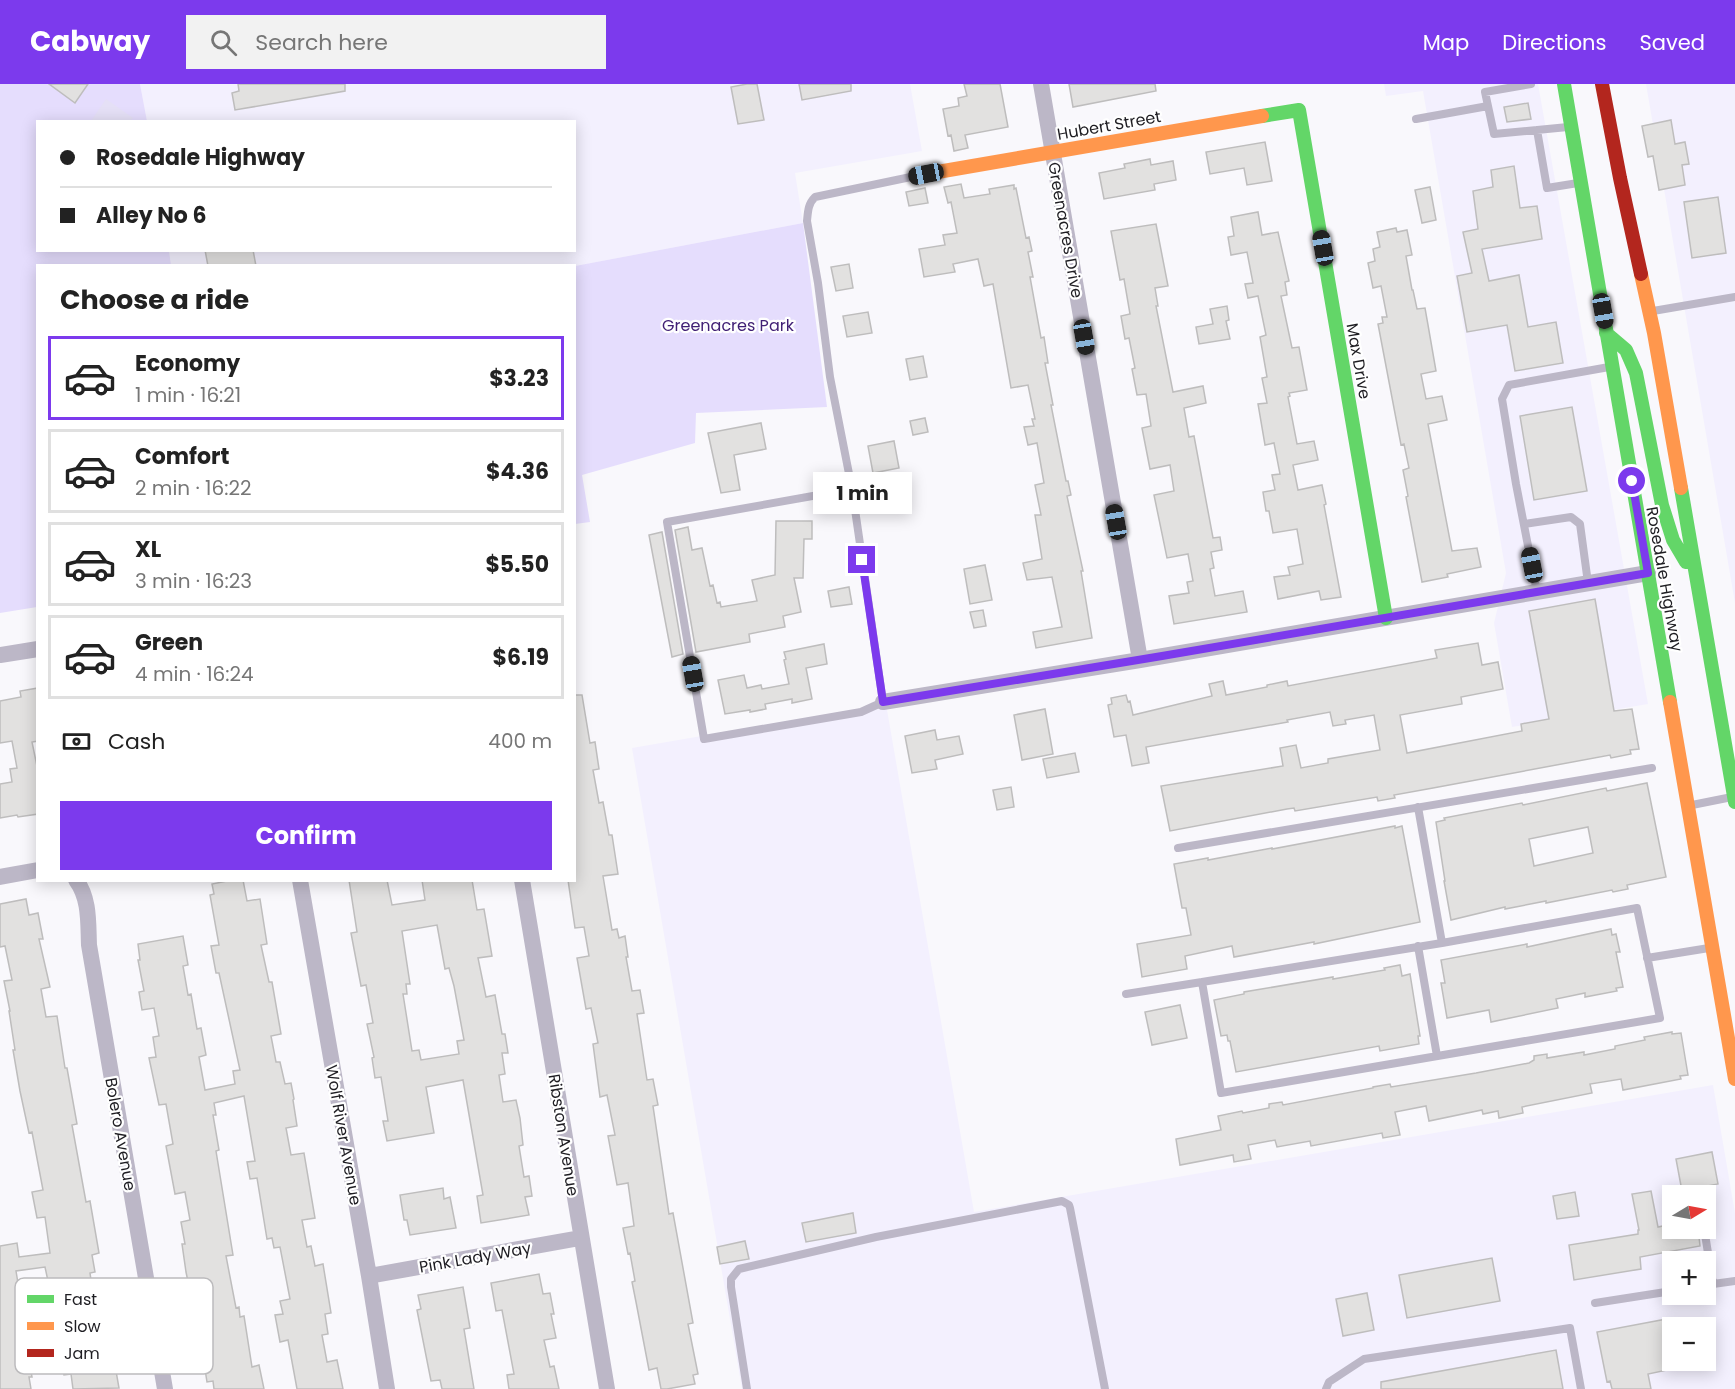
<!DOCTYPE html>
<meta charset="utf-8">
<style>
:root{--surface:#fff;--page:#f2f2f2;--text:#222;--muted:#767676;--line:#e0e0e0;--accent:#7c3aed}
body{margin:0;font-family:Poppins,sans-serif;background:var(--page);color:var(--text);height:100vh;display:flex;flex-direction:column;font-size:22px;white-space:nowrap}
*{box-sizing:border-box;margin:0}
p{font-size:20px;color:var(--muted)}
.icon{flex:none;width:33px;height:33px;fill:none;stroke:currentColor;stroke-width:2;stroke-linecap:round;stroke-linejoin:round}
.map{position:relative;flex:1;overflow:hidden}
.details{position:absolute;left:36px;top:180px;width:540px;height:618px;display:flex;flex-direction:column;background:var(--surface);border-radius:0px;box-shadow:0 3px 15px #0003}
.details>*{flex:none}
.banner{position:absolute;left:36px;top:36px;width:540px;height:132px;border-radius:0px;box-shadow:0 3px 15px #0003;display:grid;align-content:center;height:132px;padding:0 24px;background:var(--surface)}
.needle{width:39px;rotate:80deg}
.controls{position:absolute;left:1662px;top:1101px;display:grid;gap:12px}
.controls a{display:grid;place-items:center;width:54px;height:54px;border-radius:0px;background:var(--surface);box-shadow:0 3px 15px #0003;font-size:30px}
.end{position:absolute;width:27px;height:27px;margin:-14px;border:8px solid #7c3aed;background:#fff;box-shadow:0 0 0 3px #fff}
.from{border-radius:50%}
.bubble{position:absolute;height:42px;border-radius:0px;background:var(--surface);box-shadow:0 3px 15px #0003;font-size:20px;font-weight:700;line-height:42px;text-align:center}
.car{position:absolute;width:18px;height:36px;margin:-18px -9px;border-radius:8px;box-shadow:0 0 4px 2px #0007;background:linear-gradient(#222 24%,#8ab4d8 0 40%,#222 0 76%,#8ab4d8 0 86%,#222 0)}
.banner b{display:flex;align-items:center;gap:21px;height:57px;font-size:22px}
.banner b+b{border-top:2px solid var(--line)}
.banner i{width:15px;height:15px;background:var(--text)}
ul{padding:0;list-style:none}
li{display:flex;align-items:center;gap:18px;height:84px;margin:0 12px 9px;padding:0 12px;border:3px solid var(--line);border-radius:0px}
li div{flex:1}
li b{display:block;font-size:22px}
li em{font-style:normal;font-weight:700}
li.selected{border-color:var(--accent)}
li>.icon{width:54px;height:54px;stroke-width:1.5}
h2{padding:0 24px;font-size:27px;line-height:72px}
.pay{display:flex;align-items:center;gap:15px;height:66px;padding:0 24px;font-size:22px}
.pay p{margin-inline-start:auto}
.action{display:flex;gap:12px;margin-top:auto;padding:12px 24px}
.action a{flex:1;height:69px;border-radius:0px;background:var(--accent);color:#fff;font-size:24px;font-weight:700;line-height:69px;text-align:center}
header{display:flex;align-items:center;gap:36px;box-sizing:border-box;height:84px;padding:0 30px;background:var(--accent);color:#fff}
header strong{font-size:28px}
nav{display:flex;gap:33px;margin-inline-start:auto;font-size:21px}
.search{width:420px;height:54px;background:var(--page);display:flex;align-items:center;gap:15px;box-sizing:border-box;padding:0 21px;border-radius:0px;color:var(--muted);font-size:22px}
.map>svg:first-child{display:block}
.built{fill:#f3f0fe;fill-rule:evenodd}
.green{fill:#e5ddfd}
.water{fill:#e5e0f6}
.building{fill:#e2e1e0;stroke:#bebdbd;stroke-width:1.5;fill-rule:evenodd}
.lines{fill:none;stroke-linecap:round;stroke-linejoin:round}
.lane{stroke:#bcb7c7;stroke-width:8}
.street{stroke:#bcb7c7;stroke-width:16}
.fast{stroke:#63d668;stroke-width:14}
.slow{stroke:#ff974d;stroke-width:14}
.jam{stroke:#b3261e;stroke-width:14}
.route{stroke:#7c3aed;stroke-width:8}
.labels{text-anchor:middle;stroke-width:4.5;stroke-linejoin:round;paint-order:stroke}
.street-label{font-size:16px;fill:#1e1d22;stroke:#fff}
.park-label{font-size:16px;fill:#412075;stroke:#fff}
.key{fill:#fff;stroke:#bcbbbd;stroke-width:1.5}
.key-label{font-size:16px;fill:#1e1d22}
</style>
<header>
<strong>Cabway</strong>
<div class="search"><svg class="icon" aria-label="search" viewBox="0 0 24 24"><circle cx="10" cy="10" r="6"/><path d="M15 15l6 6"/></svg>Search here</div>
<nav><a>Map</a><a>Directions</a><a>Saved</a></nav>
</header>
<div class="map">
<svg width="1735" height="1305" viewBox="0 0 1735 1305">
<rect width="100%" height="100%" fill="#f9f8fc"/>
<!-- built -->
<path class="built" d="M140 0H910L922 67 795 89 803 139 575 182 171 181 169 167 574 166V38L147 37Z
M1384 0H1538L1648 620 1512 643 1494 539 1506 489 1423 7 1386 12Z
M1646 0H1735V519Z
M886 620 974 1128 1713 1001 1735 1129V1305H742L632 664ZM1672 1112H1706V1144H1672ZM1672 1178H1706V1210H1672ZM1672 1244H1706V1276H1672Z"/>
<!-- green -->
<path class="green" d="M0 0H140L147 37 38 38V166L169 167 171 181 38 182 37 523 0 529Z
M803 139 827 323 696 329 695 359 582 391 590 438 575 440V182Z"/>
<!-- water -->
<path class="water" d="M106 15 133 34 130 37H91Z"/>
<!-- building -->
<path class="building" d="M49 0H88L75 19Z
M238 0H345V7L235 26 232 9 239 7Z
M747 0H757L764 36 738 40 731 3Z
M799 0H851V7L802 16Z
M964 0H1000L1008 43 965 51 968 64 954 67 951 51 948 52 943 25 959 22 958 14 967 12Z
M1069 0H1155L1156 7 1073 23Z
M1528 19 1531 35 1507 38 1504 23Z
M1671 36 1675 60 1685 58 1689 80 1682 81 1685 101 1659 106 1653 72 1648 73 1642 42Z
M1265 58 1272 97 1247 101 1244 84 1210 90 1206 68Z
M1150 75 1151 81 1173 77 1176 96 1154 100 1155 106 1104 115 1099 89 1125 84 1124 80Z
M1514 82 1520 124 1537 122 1542 155 1482 165 1489 197 1519 191 1528 243 1556 238 1563 279 1515 287 1507 241 1467 248 1457 192 1472 189 1463 148 1478 145 1473 107 1493 103 1491 86Z
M961 100 964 114 990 110 989 105 1014 101V105L1016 104 1026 154 1029 153 1032 167 1028 168 1033 193H1030L1041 254 1044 253 1048 279H1045L1053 321H1051L1066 397H1068L1071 411 1067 412 1083 487H1081L1092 554 1036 564 1033 548 1062 543 1052 493 1027 496 1023 479 1042 475 1035 431H1041L1035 401 1044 399 1037 359 1028 361 1024 343 1034 342 1032 335H1035L1028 301 1011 304 993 200 984 202 978 175 953 180 955 188 924 193 919 165 945 161 943 151 957 149 951 118 948 119 944 103Z
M1430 103 1436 136 1422 139 1415 106Z
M925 104 928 119 909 122 906 108Z
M1718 113 1726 169 1692 174 1684 118Z
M1258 128 1262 151 1278 148 1289 197 1285 198 1287 211 1281 212 1292 264 1299 263 1307 306 1289 309 1290 312 1288 313 1297 360 1314 357 1318 376 1293 381 1298 406 1322 401 1326 420 1324 421 1341 513 1321 516 1319 507 1278 515 1274 493 1290 491 1288 483 1303 480 1297 445 1273 449 1269 427H1266L1263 408 1275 406 1272 391 1280 390 1274 359 1265 361 1258 320 1267 319 1262 294 1267 293 1260 253 1266 251 1258 212 1248 214 1245 200 1253 199 1247 168 1231 171 1228 153 1234 152 1231 133Z
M1156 140 1168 202 1155 204 1158 222H1156L1173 308 1203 302 1206 319 1184 324 1189 353 1194 352 1213 454 1220 453 1222 466 1211 468 1214 484 1210 485 1215 512 1243 507 1247 528 1174 540 1169 512 1189 509 1187 498 1193 497 1188 470 1167 474 1154 411 1174 407 1170 381 1150 385 1142 344 1151 342 1146 310 1137 311 1132 285 1135 284 1129 254 1125 255 1121 232 1130 230 1124 195 1120 196 1111 147Z
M1396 144 1397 148 1407 146 1412 171 1406 172 1412 206H1413L1417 225 1425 224 1428 241 1436 287 1421 290 1426 315 1442 312 1447 336 1428 340 1452 467 1477 464 1481 483 1447 490 1448 493 1422 498 1406 413 1408 412 1403 386 1409 384 1404 360 1401 361 1378 240 1383 239 1382 233H1387L1381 202 1373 204 1368 179 1375 177 1373 165 1380 163 1377 148Z
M205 166H253L256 182H208Z
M849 180 853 204 836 207 831 183Z
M1227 222 1229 236 1226 237 1230 255 1199 260 1196 243 1213 240 1210 225Z
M868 228 872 249 847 253 843 232Z
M923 272 927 293 910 296 906 275Z
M1572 323 1587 407 1534 416 1520 332Z
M925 334 928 348 913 351 910 337Z
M761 339 766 365 734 371 740 406 721 409 708 349Z
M894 357 899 384 873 389 868 362Z
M776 437H812V455H804L803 494H794L801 528 783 532 785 543 749 550 750 558 696 568 675 446 688 443 692 466 702 464 710 502 713 501 717 519 720 518 721 523 757 517 752 496 775 491Z
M662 448 683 570 672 573 649 451Z
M985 481 992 516 970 520 964 485Z
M849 503 852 520 831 523 828 507Z
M1595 515 1614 627 1632 625 1639 665 1630 666 1631 670 1611 674 1610 671 1433 704 1394 711 1395 714 1378 717 1377 713 1295 727 1294 724 1287 725 1170 747 1161 702 1283 682 1280 664 1296 661 1301 684 1328 679V675L1380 666 1374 631 1345 636 1346 640 1333 642 1330 628 1287 636 1288 638 1146 663 1149 679 1132 682 1126 651 1114 653 1108 621 1112 620 1111 614 1126 611 1128 618 1130 617 1133 631 1212 612 1209 600 1223 597 1226 611 1267 603V601L1287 597 1288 602 1437 574 1435 566 1478 559 1482 581 1498 578 1503 605 1461 613 1462 620 1400 631 1407 669 1522 647 1521 640 1549 635 1529 527Z
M983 526 986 542 974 544 970 528Z
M824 560 827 580 806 584 812 615 792 619V615L765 620 766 625 750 628V626L725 630 718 596 744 591 747 604 761 601 762 605 789 600 784 576 786 575 784 568Z
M38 604V657L32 658 38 687V730L18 733 17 731 0 734V700L12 698 10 685 17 684 12 657 0 659V617L21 613 20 607Z
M574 611H582L590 659 595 658 599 685 593 686 599 719 603 718 609 751H612L618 790 603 792 612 846 617 845 619 854 625 852 628 873H626L632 907 640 906 644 929 637 930 647 996 653 995 658 1021 653 1022 669 1130 673 1129 693 1239 688 1240 698 1290 693 1291 695 1300 667 1305H661L657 1284 649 1286 636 1218 632 1198 635 1197 630 1169 628 1170 623 1144 634 1142 628 1099 617 1101 608 1052 615 1051 607 1011 600 1013 593 960 598 959 591 924 586 925 577 874 589 872 584 843 575 844 568 796H574Z
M1045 625 1053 670 1022 676 1014 631Z
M935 646 937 656 959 652 963 670 935 676 937 685 912 689 905 652Z
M1075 669 1079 688 1047 694 1043 675Z
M1647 699 1666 793 1627 801 1628 805 1613 808 1612 806 1546 819V817L1505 825V823L1451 836 1444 797H1445L1436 738 1445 736 1444 734 1522 719 1523 721 1606 704 1607 707ZM1588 743 1593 769 1534 782 1529 755Z
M1011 703 1014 723 997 726 993 706Z
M1395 742V744L1402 742 1420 838 1314 860V858L1234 873 1232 862 1185 872 1187 885 1142 893 1137 860 1191 851 1186 824H1182L1174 780 1208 774V776L1272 764V765Z
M232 796H243L247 817 260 815 267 860 261 861 269 898H272L281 950 271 952 276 978H280L285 1000 291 999 294 1015 293 1016 297 1042 286 1044 291 1071 304 1069 315 1134 302 1136 307 1163 311 1162 315 1182 323 1180 331 1229 325 1230 328 1250 322 1251 327 1278 337 1276 343 1305H297L288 1256 280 1258 275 1231 283 1230 280 1217 290 1215 280 1163 274 1164 272 1154 267 1155 257 1094 250 1095 247 1078 255 1077 244 1012 214 1019 216 1031H213L219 1066 216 1067 233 1171 226 1172 236 1224 239 1223 240 1233 244 1232 252 1283 259 1281 264 1305H214L213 1297 207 1298 200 1253 211 1251 205 1215 192 1217 186 1188 182 1160H185L181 1138 190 1136 185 1108 175 1110 166 1062 173 1060 166 1020 159 1021 149 974 156 973 153 953 159 952 154 924 142 926 139 908 144 907 138 876H140L138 860 183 852 188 881 183 882 188 911 191 910 197 945 201 944 206 971 199 973 205 1006 235 1000 233 987 240 986 219 889H216L211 862 219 861 210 811 214 810 212 800Z
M349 796H387L392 821 425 816 422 796H472L477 826 484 825 492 872 478 874 486 913 495 911 502 950H505L508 969H502L505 990 499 991 503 1018 516 1016 520 1034 523 1061 519 1062 524 1093 529 1092 532 1112 525 1113 529 1131 481 1139 477 1112 483 1111 463 996 426 1003 434 1049 387 1057 383 1037H388L381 993 375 994 372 974 374 973 367 940 373 939 366 901 361 902 351 849 357 848ZM437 841 445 885 449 884 454 902 464 956 457 957 459 970 421 976 419 966 412 967 403 910H407L406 900H410L402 847Z
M26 815 29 831 38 829 43 855H39L50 903 41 905 46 933 57 932 65 984H67L77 1040 72 1041 86 1118 90 1117 99 1169 92 1171 95 1188 90 1189 94 1217 107 1215 116 1264H112L119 1304 73 1305 71 1290 64 1291 60 1265 67 1263 64 1252 66 1251 56 1195 48 1197 45 1183 16 1187 27 1254H32L37 1281 30 1282 32 1293H29L31 1305H0V1162L17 1159 19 1173 50 1169 45 1133 37 1134 32 1108 43 1106 32 1048 29 1049 20 1007 13 966H15L9 927H10L4 897 12 896 5 862 0 863V820Z
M1611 845 1612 851 1616 850 1620 868H1616L1623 903 1616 904 1617 907 1585 913V909L1556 915 1558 924 1491 938 1489 926 1447 934 1441 899H1445L1441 876 1527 860V863Z
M1400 881 1402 892 1410 890 1420 952H1418L1419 960 1380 967 1379 962 1236 988 1230 957H1228L1227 951 1221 952 1214 916 1244 910V908L1333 893V895L1385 886 1384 884Z
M1180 921 1187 954 1152 961 1145 928Z
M1672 948V950L1681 949 1688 991 1680 992 1681 995 1623 1006 1621 995 1590 1000 1592 1009 1522 1023 1523 1029 1499 1034 1498 1027 1483 1030 1482 1026 1429 1037 1426 1022 1395 1028 1400 1051 1383 1054 1382 1049 1311 1062 1310 1057 1277 1063 1275 1056 1248 1061 1251 1075 1234 1078 1233 1071 1180 1081 1176 1055 1221 1046 1218 1032 1242 1027 1243 1029 1269 1024V1020L1282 1018 1283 1021 1373 1004V1003L1390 1000 1391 1003 1476 989 1529 979 1534 976V972L1547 970V974L1584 968V971L1615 965V962L1645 956 1644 953Z
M1712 1068 1718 1100 1682 1107 1676 1075Z
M443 1104 444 1115 450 1113 456 1144 410 1151 407 1136H404L400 1111Z
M1651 1107 1658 1143 1672 1140V1144H1698L1700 1162 1640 1173 1641 1185 1574 1196 1569 1161 1638 1150V1146H1639L1632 1110Z
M1575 1108 1579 1132 1557 1135 1553 1112Z
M853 1129 856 1149 806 1158 802 1139Z
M745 1157 749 1175 720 1180 717 1163Z
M1492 1174 1500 1217 1407 1234 1399 1191Z
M539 1190 543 1210 550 1209 554 1230H551L556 1254 544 1256 550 1283 554 1282 559 1305H509L507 1291 514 1290 502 1226 496 1227 491 1199Z
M463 1203 470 1244 464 1245 474 1305H442L440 1296 431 1297 417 1226 421 1225 418 1211Z
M1367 1209 1374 1246 1343 1252 1336 1215Z
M1672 1234V1285L1648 1290 1651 1305H1612L1610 1297 1607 1298 1597 1248Z
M1556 1266 1563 1305H1381V1298Z"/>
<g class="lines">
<!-- lane -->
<path class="lane" d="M1531 0 1485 8 1494 50 1568 43
M1416 35 1488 22
M1537 46 1547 104 1578 99
M1653 227 1735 213
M852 405 667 438 704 655 861 628 883 618 852 405 830 293 818 199 807 137C808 127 808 120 815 113L925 90
M1524 440 1571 433 1580 440 1588 499
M1537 508 1516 400 1502 315 1509 301 1609 283
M1692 721 1732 713
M1418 723 1442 859 1637 824 1660 934 1221 1009 1202 898 1442 859
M1178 764 1652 684
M1418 862 1437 972
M1647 874 1709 864
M1126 910 1202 898
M1704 1144 1713 1200
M1706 1201 1735 1197
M1595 1219 1672 1207
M747 1305 731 1203V1195L739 1185 876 1153 1062 1117 1069 1121 1070 1124 1105 1305
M1326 1305 1329 1298 1364 1275 1570 1244 1581 1305"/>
<!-- street -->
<path class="street" d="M1041 0 1140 576
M0 571 38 565
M883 618 1140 576 1648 489
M0 793 38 786
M76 796C90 815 88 839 89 861L165 1305
M300 796 369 1192 387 1305
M522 796 607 1305
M369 1192 580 1154"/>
<!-- fast -->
<path class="fast" d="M1564 0 1670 618
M1262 32 1299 26 1386 534
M1606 249 1626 266 1636 289 1662 421 1673 456 1686 478
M1681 404 1735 718"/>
<!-- slow -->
<path class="slow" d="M926 90 1262 32
M1641 190 1654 249 1681 404
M1670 618 1735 995"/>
<!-- jam -->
<path class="jam" d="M1602 0 1620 94 1641 190"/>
</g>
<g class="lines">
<!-- route -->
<path class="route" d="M862 476 883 618 1162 572 1648 489 1632 397"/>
</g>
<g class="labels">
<!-- street labels -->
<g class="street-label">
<text transform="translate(1109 41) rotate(-10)" y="6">Hubert Street</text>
<text transform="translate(1066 146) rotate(80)" y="6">Greenacres Drive</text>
<text transform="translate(1359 277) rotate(80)" y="6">Max Drive</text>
<text transform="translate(1665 495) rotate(80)" y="6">Rosedale Highway</text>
<text transform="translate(121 1050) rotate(80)" y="6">Bolero Avenue</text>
<text transform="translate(344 1051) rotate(80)" y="6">Wolf River Avenue</text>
<text transform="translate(564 1051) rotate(81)" y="6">Ribston Avenue</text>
<text transform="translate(475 1173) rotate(-10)" y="6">Pink Lady Way</text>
</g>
<!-- park labels -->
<g class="park-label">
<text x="728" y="247">Greenacres Park</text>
</g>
</g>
<!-- legend -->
<rect x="15" y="1194" width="198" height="96" rx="9" class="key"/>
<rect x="27" y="1211" width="27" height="8" fill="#63d668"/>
<rect x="27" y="1238" width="27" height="8" fill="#ff974d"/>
<rect x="27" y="1265" width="27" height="8" fill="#b3261e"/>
<g class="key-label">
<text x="64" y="1221">Fast</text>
<text x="64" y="1248">Slow</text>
<text x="64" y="1275">Jam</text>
</g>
</svg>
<div class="controls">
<a><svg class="needle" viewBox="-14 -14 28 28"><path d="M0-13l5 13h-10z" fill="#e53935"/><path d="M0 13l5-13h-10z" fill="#767676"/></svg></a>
<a>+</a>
<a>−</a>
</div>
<i class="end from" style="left:1632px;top:397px"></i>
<i class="end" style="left:862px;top:476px"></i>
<div class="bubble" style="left:813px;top:388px;width:99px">1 min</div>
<i class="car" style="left:926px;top:90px;rotate:259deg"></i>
<i class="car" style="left:1323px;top:164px;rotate:350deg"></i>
<i class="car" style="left:1603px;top:227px;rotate:170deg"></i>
<i class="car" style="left:1084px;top:253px;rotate:170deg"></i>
<i class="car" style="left:1116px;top:438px;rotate:350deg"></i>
<i class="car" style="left:1532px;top:481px;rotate:349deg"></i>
<i class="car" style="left:693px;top:590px;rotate:350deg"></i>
<div class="banner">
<b><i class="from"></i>Rosedale Highway</b>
<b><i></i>Alley No 6</b>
</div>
<section class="details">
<h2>Choose a ride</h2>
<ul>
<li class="selected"><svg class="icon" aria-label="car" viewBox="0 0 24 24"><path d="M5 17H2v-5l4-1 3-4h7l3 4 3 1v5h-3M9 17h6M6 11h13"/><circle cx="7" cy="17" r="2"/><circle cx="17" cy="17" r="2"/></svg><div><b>Economy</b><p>1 min · 16:21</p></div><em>$3.23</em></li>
<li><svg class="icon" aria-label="car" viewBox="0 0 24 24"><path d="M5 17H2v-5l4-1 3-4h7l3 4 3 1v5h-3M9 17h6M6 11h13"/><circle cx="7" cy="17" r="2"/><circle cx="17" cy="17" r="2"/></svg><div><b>Comfort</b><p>2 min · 16:22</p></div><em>$4.36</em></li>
<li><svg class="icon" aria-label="car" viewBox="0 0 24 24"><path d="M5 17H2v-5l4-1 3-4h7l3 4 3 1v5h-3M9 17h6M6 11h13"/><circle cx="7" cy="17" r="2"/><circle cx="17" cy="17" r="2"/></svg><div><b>XL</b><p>3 min · 16:23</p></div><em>$5.50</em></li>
<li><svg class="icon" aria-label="car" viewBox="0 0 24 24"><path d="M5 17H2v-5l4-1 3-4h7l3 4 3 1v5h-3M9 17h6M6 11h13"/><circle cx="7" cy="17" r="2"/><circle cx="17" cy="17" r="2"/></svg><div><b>Green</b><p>4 min · 16:24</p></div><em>$6.19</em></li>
</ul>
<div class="pay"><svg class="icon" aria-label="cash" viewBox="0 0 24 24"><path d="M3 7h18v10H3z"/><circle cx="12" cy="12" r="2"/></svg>Cash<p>400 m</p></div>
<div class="action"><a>Confirm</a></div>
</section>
</div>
